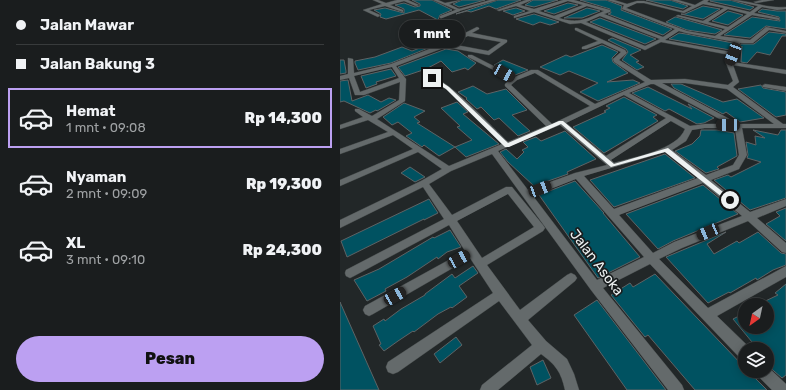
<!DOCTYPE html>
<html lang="id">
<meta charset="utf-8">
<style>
:root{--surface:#1a1d1e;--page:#232627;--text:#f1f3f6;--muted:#9fa2a4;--line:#383b3c;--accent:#bca0f2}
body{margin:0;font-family:Rubik,sans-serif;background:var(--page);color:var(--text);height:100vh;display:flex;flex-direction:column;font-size:15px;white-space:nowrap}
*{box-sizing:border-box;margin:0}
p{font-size:13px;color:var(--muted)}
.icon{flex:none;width:22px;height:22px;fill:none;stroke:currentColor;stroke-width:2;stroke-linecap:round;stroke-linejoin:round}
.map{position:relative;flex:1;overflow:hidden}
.details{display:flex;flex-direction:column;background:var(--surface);width:340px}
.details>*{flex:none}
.hud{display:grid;align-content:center;height:88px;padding:0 16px;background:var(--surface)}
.needle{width:26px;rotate:213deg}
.fabs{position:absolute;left:398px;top:298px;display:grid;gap:8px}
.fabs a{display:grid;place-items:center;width:36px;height:36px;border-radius:50%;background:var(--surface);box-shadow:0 2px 10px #0003,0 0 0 1px var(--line);font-size:20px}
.end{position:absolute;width:18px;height:18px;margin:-9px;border:5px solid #eef2f2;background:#111;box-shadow:0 0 0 2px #111}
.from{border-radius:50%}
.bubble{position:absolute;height:28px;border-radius:14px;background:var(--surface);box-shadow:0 2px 10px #0003,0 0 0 1px var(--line);font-size:13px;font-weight:800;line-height:28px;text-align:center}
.car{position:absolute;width:12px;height:24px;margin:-12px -6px;border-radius:5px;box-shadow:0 0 3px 1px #0007;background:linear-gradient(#222 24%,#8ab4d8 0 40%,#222 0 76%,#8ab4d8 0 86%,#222 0)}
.hud b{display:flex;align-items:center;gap:14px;height:38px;font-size:15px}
.hud b+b{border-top:1px solid var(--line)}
.hud i{width:10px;height:10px;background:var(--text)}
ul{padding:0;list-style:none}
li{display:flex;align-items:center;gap:12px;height:60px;margin:0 8px 6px;padding:0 8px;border:2px solid transparent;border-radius:0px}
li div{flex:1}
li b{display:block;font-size:15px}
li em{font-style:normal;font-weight:800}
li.selected{border-color:var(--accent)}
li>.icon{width:36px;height:36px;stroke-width:1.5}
.button{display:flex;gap:8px;margin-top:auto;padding:8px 16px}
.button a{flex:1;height:46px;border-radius:24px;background:var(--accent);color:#111;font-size:16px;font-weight:800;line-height:46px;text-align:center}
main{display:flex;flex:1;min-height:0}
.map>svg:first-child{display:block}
.building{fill:#005261;stroke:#5e6365}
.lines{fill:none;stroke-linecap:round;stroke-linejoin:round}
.service-casing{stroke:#3d4242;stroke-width:3}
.minor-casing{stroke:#3d4242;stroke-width:1}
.service{stroke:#646a6b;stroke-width:2.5}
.minor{fill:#646a6b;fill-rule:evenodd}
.route{fill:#eef2f2}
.labels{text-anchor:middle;stroke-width:3.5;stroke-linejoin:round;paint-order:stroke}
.near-street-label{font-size:14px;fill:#eef2f2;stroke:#191d1e}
</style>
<main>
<section class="details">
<div class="hud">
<b><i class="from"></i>Jalan Mawar</b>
<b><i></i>Jalan Bakung 3</b>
</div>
<ul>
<li class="selected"><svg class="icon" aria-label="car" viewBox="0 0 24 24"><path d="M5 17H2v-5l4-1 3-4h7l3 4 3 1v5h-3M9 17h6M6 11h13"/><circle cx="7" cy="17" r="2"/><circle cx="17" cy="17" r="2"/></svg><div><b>Hemat</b><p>1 mnt · 09:08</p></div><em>Rp 14,300</em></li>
<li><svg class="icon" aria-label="car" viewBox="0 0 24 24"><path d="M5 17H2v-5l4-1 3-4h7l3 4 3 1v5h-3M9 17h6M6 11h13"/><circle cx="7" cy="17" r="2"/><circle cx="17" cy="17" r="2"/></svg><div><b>Nyaman</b><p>2 mnt · 09:09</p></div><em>Rp 19,300</em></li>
<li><svg class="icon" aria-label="car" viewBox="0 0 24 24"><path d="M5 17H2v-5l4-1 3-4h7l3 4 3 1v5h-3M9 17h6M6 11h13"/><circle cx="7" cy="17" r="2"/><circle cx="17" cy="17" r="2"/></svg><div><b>XL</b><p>3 mnt · 09:10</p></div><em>Rp 24,300</em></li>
</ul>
<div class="button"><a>Pesan</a></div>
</section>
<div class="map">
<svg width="446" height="390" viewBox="0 0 446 390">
<rect width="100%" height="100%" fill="#222728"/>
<!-- building -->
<path class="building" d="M72 0H92L112 10 100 15 98 20 79 10 46 19 40 17 41 14 34 10 45 8 64 13V9L55 5 64 3 75 7 80 6V4Z
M122 0H145L119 7 113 4Z
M158 0H181L156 9 149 6 131 12 127 11 116 14Z
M193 0H218L194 7 185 5Z
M240 0H266L282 6 281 10 332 29 323 35 268 14 271 13 270 9Z
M306 0H330L348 6 343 9Z
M370 0H390L414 7 410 10 370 1Z
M228 3 238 5 214 14 204 11Z
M363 6 380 9 363 19 341 14H345Z
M176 8 185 11 173 15 163 11Z
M247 8 260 11 242 18H224Z
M422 9 437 11H446V29L426 26 410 38 384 35 412 17 440 21 439 17 418 12Z
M388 11 403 15 388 25 372 21Z
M194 14 219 22 210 25 200 22 193 25 176 19Z
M335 17H336L382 30 375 34 347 30 326 22Z
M260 18 316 39 305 44 250 22Z
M122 29 125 31 111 38 105 34Z
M429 32 446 34V36H442L430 55 417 52 407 63 401 62 402 46 398 52 401 44H414Z
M339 33 346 34 393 43 390 50 329 39Z
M272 38 301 50 290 55 299 61 296 62 304 67 297 70 282 60 288 52 286 49 268 40Z
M100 40 103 42 51 63 18 70 15 63V61L35 57 62 47 72 51 101 40 103 41Z
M262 45 278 52 272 58 273 62 288 73 267 82 293 80 300 83 258 101 240 92 258 83 229 71 220 75 200 67 226 55 231 57Z
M106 49 118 51 136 63 128 70 125 68 112 72 101 61 86 69 65 76 58 67Z
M0 60H4L6 71V73L0 74Z
M163 60 188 70 175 75 154 65Z
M51 69 56 76 36 82 37 84 26 88 21 76Z
M8 80 12 101 28 95 41 102 49 98 56 100 37 111 36 110 30 113 4 101 0 102V81Z
M331 84H341L383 102 397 99 424 118 400 122 386 112 383 114 334 88Z
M421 85 423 88 446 92V115L436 117 398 89Z
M133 86 147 94 166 89 187 110 172 115 190 131 178 136 159 118 154 120 141 107 137 109 126 99 127 98 118 92Z
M308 87 352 109 348 104 374 118 364 123 357 124 329 109 325 111 292 93Z
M284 97 317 115 313 117 318 121 264 153 233 127 266 112 264 111 270 108 266 106Z
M117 102 128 112 123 114 159 144 126 157 115 147 132 140 117 127 120 126 101 108Z
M64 103 85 111 74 117 80 122 77 123 115 147 99 156 84 145 82 147 66 136 72 133 58 122 52 125 43 117Z
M361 130H377L394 133 397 156 377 167 379 169 366 173 335 151 352 144 360 136Z
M413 130 438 135 441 130H446V198L410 210 374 180 388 175 391 177 421 162 407 158 408 155 406 142 416 145 415 136 425 138Z
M225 131 256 159 227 172 228 174 194 186 168 162 160 152 166 149 177 159 184 152 182 150 188 147 183 142 196 137 201 141Z
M325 154 355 178 274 207 250 180Z
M70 167 85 177 75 182 61 173Z
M235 181 264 213H263L300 257 258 278 199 195Z
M363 185 398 214 333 241 318 249 286 214Z
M89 199 98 213 84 220V219L7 257 1 241Z
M446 208V241L426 224 440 216 436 212Z
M110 230 121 247 107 252 98 259 97 257 67 277 45 289 46 291 27 301 14 280 39 269 93 237 94 238Z
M386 232 367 244 374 254 397 241 399 243 418 232 441 253 446 254V265L433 270 417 280 416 278 390 293 389 292 368 303 326 257Z
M133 266 138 273 119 286 127 297 112 308 111 307 98 314 74 332 73 331 58 341 44 351 39 345 41 344 33 326 44 319 45 321 61 309 85 295V294L112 274 115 278Z
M315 274 405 368V371H408L427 390H355L308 335 305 337 271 295 290 283 293 287Z
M446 284V375L442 378 427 365V349H411L408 344 412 342 393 319 405 313V327H427V305H417L438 295 435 293Z
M257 300 326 390H287L234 315Z
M0 302 39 390H0Z
M116 337 122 345 100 363 94 354Z
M203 360 211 378 197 385 190 367Z"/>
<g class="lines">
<!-- service casing -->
<g class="service-casing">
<path id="service" d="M101 17 119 10"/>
</g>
<!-- minor casing -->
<g class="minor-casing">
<path id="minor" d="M33 0H38L46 3 57 0H68L79 5 76 6 64 1 50 5 63 10V12L45 6 29 10 40 15 38 17 23 10 42 4Z
M93 0H98L105 3 121 0 109 4 119 9 150 0H157L119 11Z
M186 0H192L180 5 194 9 223 0H234L270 10V12L264 14 323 37 335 29 282 9 284 5 267 0H274L287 4 297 1H304L343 11 352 6 331 0H338L355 5 364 0H369L367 2 410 12 418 6 391 0C410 0 427 9 446 7V9L437 10 422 7 414 13 439 18V20L412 15 380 36 410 40 426 27 446 31V33L429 30 413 43H400L392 62 446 70V74L393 65 399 82 393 87 443 124H446V128H402L407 155 400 167 399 169 371 180 410 212 446 199V206L417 218 446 243V253L442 252 408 221 342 248 319 259 368 308 446 266V277L377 316 410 348 405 349V360L400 358 310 264 263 288 342 385 344 390H328L251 290 152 154 111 171 89 184 112 215 166 187H172L203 225 205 228 203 231 147 265 180 310 227 275 231 273 235 275 237 278 235 281 188 320 206 341 227 359 234 374 239 390H225C221 372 216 365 201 354L158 390H140L142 385 192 345 159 301 58 372 53 374 48 372 46 367 48 362 153 293 130 258 33 314 29 316 25 314 23 310 25 306 125 251 109 225 14 276 10 278 6 276 5 273 6 270 104 219 83 187 0 228V220L81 181 102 169 78 152 0 186V180L73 149 53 135 0 154V149L48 132 28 120 0 129V125L23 117 15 111V109H19L32 116 59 100 60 82 24 95H15L9 78 0 80V76L8 74V58L13 59 14 73 51 64 107 42 86 28V26H88L111 40 137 27 139 28V29L132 33 167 40V42L149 55 106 47 56 66 66 79 65 101 37 119 109 166 162 144 106 89 90 79V77C104 75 155 130 168 142L206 126 165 86V84L171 79 128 57V55H132L175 77 191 70H198L255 104 305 82 274 62 273 59 281 52 262 43 246 49H242V47L258 41 235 30V28H237L285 50 287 53 279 60 311 80 345 79 388 85 393 81 386 63 390 55 321 42 305 50 241 23 230 24 194 12 174 18V16L190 11 176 6 159 11 157 10ZM228 1 243 5 214 16 199 11ZM297 3H304L344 13 363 4 384 8 363 21 338 15 336 16 385 29 375 36 347 31 286 8ZM247 6 264 11C246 19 239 24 219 18ZM388 9 407 14 388 27 368 22ZM260 16 320 39 305 46 246 22ZM339 31 346 33 395 42 391 52 325 40ZM128 36 161 42 148 51 111 44ZM52 67 59 78 20 92 14 76ZM195 73 250 106 212 124 171 85 177 80ZM322 83H345L387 89 434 124H399ZM311 84H314L389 124H365L350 126 289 93ZM284 95 326 118 266 156 226 123ZM331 121 345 129C337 150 294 157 274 163L271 160ZM220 125 267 165 235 173 188 190 158 151ZM365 128H395L399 155 393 165 366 175 332 150 346 141 352 130ZM325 152 358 178 274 209 244 176ZM236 179 304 257 257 280 193 196ZM363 183 402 216 334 242 313 253 279 215ZM168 194 194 227 142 258 117 221Z
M422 0H434L416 3 414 2Z
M425 84 446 87V91L423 87 422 86Z
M427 366 446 384V390H432L418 376 416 371H427Z"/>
</g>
<!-- service -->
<use href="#service" class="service"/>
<!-- minor -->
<use href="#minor" class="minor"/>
</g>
<!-- route -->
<path class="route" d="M90 77H94L109 87 168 143 219 121H223L274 164 328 148 393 200 390 202 387 201 325 152 271 167 221 124 169 147H165L106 89 90 79Z"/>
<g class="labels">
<!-- near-street labels -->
<g class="near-street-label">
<text transform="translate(257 262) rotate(53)" y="5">Jalan Asoka</text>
</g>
</g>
</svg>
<div class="fabs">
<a><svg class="needle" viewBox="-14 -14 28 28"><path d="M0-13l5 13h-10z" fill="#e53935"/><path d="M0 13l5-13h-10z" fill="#9fa2a4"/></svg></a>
<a><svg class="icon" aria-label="layers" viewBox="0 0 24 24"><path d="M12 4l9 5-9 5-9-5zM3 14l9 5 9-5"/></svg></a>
</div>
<i class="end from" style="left:390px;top:200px"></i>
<i class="end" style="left:92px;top:78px"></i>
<div class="bubble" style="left:59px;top:20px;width:66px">1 mnt</div>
<i class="car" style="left:393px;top:54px;rotate:201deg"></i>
<i class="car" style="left:164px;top:73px;rotate:119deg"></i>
<i class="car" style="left:388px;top:125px;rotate:270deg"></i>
<i class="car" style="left:200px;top:189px;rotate:69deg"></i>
<i class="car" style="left:368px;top:232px;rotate:247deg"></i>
<i class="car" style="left:119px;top:259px;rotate:61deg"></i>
<i class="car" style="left:55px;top:296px;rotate:60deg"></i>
</div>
</main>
